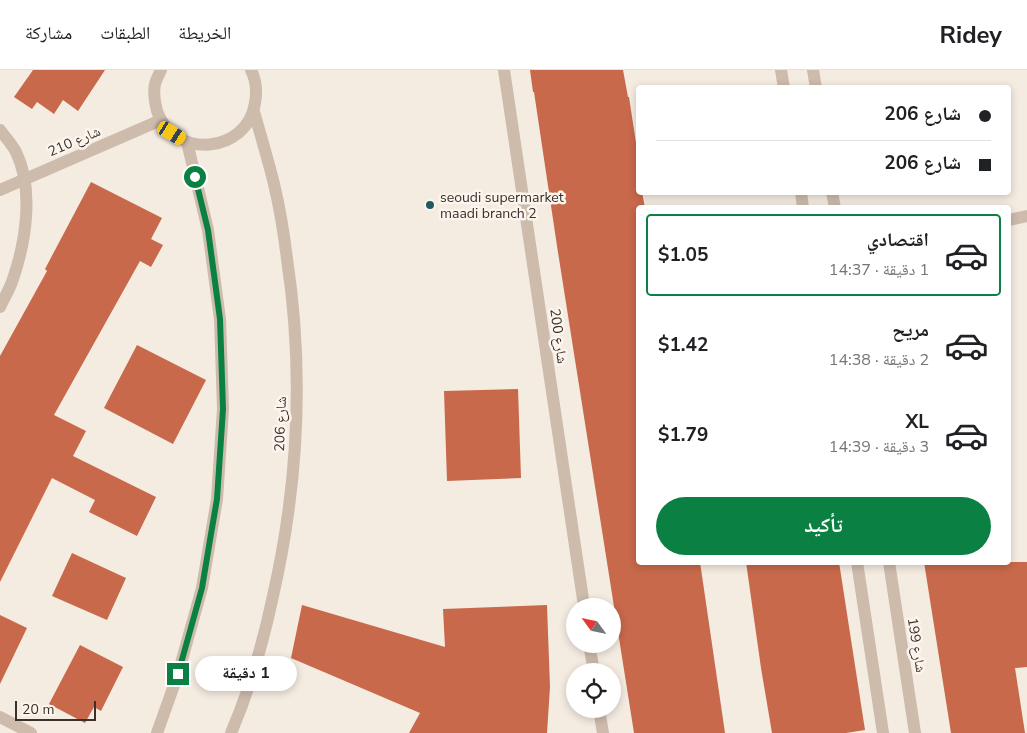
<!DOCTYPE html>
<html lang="ar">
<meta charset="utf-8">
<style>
:root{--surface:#fff;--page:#f2f2f2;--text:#202124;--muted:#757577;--line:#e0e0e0;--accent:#0b8043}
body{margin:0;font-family:"Nunito Sans","Noto Naskh Arabic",sans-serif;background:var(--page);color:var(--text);direction:rtl;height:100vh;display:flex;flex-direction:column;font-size:19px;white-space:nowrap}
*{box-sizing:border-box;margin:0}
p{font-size:16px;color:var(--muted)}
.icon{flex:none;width:28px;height:28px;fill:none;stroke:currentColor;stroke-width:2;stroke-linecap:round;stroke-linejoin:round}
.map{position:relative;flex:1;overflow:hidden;direction:ltr}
.sheet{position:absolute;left:636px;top:135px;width:375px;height:360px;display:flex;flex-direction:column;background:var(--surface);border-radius:5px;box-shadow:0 2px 8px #0003;direction:rtl}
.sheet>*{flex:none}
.hud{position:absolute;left:636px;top:15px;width:375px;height:110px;border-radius:5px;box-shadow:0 2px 8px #0003;direction:rtl;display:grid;align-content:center;height:110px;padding:0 20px;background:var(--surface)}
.needle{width:32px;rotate:303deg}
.buttons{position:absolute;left:566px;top:528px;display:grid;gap:10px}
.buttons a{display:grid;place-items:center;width:55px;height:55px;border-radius:50%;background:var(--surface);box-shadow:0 2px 8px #0003;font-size:25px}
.scale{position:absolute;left:15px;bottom:12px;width:81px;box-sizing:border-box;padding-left:5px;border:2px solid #3b302b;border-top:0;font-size:14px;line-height:18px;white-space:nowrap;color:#3b302b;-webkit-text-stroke:4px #fbf5ee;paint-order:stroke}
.end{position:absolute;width:22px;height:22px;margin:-11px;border:6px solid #0b8043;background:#fff;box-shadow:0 0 0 2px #fff}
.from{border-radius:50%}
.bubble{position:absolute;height:35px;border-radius:18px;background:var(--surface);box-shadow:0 2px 8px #0003;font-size:16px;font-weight:700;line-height:35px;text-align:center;direction:rtl}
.car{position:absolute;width:15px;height:30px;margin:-15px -8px;border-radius:6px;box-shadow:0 0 4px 1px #0007;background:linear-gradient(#f5c518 24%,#345 0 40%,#f5c518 0 76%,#345 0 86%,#f5c518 0)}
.hud b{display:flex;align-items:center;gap:18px;height:48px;font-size:19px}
.hud b+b{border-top:1px solid var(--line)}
.hud i{width:12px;height:12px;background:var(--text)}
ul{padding:9px 0 0;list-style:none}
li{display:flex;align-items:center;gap:15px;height:82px;margin:0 10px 8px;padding:0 10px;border:2px solid transparent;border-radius:5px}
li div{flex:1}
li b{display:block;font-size:19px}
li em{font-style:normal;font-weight:700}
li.selected{border-color:var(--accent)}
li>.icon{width:45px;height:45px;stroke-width:1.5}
.action{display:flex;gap:10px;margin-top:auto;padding:10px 20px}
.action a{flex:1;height:58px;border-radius:30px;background:var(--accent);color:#fff;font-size:20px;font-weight:700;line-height:58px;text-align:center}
header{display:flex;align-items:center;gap:30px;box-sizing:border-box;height:70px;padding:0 25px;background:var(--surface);border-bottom:1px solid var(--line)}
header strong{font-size:24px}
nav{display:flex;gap:28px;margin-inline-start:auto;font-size:18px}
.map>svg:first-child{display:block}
.building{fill:#c8694b}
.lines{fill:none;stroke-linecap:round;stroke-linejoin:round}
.minor{stroke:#cdbbac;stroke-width:12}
.route{stroke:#0b8043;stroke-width:6}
.poi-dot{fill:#1f5a5e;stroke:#fbf5ee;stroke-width:2}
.labels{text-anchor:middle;stroke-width:5;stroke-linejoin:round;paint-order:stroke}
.street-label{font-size:14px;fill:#3b302b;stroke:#fbf5ee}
.poi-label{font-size:14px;fill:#3b302b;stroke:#fbf5ee;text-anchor:start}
</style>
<header>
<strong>Ridey</strong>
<nav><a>الخريطة</a><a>الطبقات</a><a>مشاركة</a></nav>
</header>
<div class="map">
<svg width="1027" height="663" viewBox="0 0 1027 663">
<rect width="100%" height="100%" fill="#f4ebe1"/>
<!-- building -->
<path class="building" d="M33 0H105L78 41 63 30 54 44 37 32 32 39 14 27Z
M530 0H623L628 27H629L638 86 639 122H642L645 138H639V492H700L725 663H634L557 176 534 22H533Z
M91 112 162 148 151 169 163 175 151 197 140 191 54 345 86 361 73 386 156 427 137 466 89 442 95 430 52 408 0 512V286L47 201 45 199Z
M137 275 206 310 173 374 104 338Z
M518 319 521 408 447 411 444 321Z
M72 483 126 508 107 550 52 526Z
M746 492H839L865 660 846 663H772L761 598Z
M924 492H1027V597L1015 598 1025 663H951Z
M302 535 445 577 443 539 547 535 550 617 547 663H409L420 643 291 588Z
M0 545 27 558 0 614Z
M80 575 123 597 101 641 94 637 85 653 49 634Z"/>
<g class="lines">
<!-- minor -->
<path class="minor" d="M161 0C159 4 156 10 155 14 153 23 155 33 157 41 174 90 247 84 255 33 257 22 256 10 251 0
M504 0 584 536
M781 0 784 18
M813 0 816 18
M0 60C5 67 12 74 16 82 34 119 26 171 13 209 10 219 4 228 0 237
M0 120 161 50
M801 122 803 138
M832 122 835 138
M1009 150 1027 146
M857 492 883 663
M889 492 915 663
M589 574 594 601
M599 639 603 663
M0 647 31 663
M157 663 178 604 202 518 217 429 223 339 220 249 208 160 187 72
M231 663C250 619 263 573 273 526 298 416 304 301 287 189 284 164 280 139 274 114 268 90 261 66 254 42"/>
</g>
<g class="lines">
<!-- route -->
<path class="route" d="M178 604 202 518 211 464 217 429 223 339 220 249 208 160 195 107"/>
</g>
<!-- markers -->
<circle class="poi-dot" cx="430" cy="135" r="5"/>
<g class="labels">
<!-- street labels -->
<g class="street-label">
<text transform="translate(74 71) rotate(-23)" y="5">شارع 210</text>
<text transform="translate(559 266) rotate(82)" y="5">شارع 200</text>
<text transform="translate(280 354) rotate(-88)" y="5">شارع 206</text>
<text transform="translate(917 575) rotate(81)" y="5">شارع 199</text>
</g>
<!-- poi labels -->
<g class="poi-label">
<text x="440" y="132">seoudi supermarket<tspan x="440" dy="16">maadi branch 2</tspan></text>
</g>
</g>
</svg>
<div class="buttons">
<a><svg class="needle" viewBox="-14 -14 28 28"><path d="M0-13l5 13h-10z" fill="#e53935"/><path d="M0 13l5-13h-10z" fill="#757577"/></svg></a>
<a><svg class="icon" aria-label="locate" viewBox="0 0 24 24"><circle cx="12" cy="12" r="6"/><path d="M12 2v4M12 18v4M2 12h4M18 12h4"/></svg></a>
</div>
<div class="scale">20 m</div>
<i class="end from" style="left:195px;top:107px"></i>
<i class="end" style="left:178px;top:604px"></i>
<div class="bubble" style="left:195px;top:586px;width:102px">1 دقيقة</div>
<i class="car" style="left:172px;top:63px;rotate:121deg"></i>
<div class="hud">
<b><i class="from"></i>شارع 206</b>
<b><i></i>شارع 206</b>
</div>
<section class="sheet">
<ul>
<li class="selected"><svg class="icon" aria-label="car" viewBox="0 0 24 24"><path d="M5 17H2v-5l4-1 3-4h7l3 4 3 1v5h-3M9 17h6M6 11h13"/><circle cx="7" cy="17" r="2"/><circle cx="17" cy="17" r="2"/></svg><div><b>اقتصادي</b><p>1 دقيقة · 14:37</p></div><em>$1.05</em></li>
<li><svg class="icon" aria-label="car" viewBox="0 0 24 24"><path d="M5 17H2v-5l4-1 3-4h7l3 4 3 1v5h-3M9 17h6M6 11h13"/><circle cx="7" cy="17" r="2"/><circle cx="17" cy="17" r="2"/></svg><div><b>مريح</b><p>2 دقيقة · 14:38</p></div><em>$1.42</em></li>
<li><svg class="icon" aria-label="car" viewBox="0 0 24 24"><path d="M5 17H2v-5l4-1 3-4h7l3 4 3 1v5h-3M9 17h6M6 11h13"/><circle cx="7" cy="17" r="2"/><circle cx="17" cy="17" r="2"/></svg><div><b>XL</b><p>3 دقيقة · 14:39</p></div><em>$1.79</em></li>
</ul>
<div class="action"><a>تأكيد</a></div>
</section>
</div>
